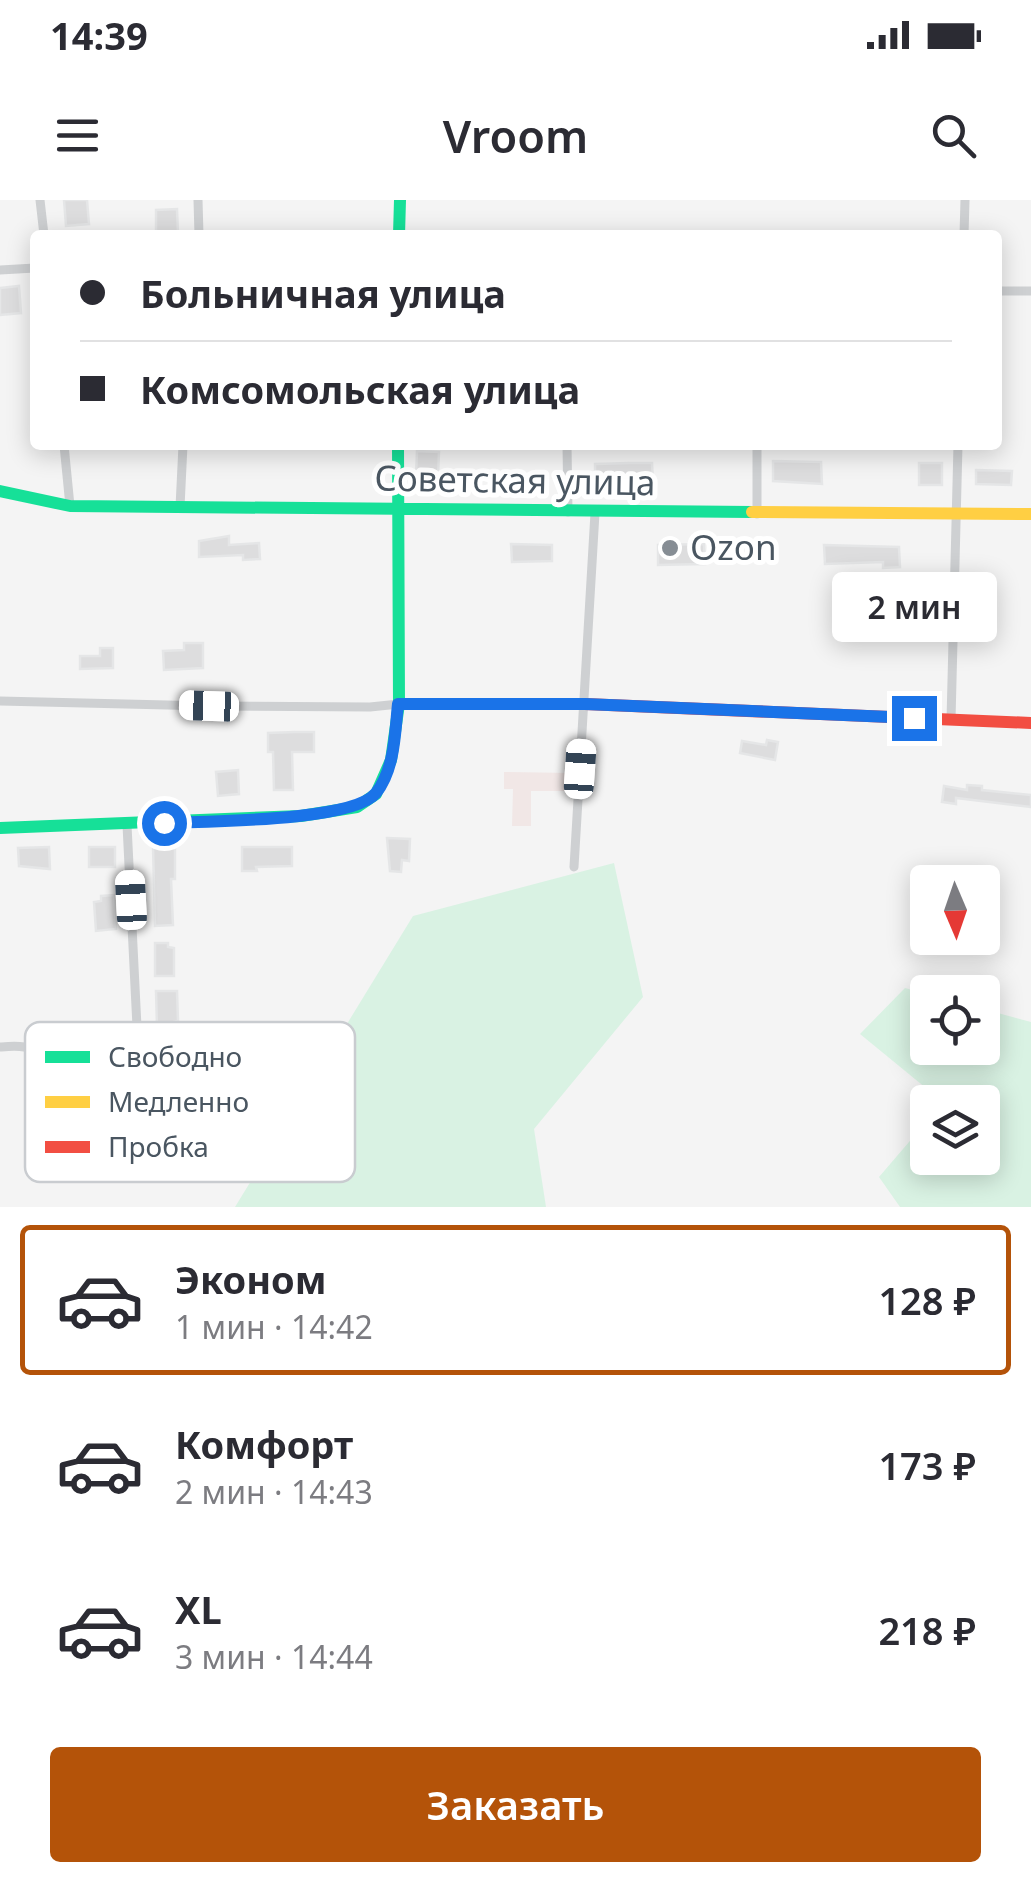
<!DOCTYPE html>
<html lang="ru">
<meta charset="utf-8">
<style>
:root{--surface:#fff;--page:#f2f2f3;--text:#2b2b33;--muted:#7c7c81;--line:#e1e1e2;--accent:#b45309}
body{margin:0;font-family:"Noto Sans",sans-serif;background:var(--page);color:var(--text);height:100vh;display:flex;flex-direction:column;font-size:38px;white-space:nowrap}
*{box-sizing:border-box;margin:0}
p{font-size:32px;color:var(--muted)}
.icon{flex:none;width:55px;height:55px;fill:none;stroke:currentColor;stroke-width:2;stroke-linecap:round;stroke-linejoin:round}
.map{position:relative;height:1007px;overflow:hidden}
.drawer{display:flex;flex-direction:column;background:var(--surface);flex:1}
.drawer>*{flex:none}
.hud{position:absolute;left:30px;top:30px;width:972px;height:220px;border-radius:10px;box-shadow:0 5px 25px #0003;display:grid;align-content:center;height:220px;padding:0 50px;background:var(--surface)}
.needle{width:65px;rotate:178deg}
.tools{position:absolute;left:910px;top:665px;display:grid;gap:20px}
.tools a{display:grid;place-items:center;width:90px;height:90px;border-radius:10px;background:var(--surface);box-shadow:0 5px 25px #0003;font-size:50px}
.end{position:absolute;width:45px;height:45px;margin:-22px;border:12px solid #1a73e8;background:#fff;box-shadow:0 0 0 5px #fff}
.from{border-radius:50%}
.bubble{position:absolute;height:70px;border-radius:10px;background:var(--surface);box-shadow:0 5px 25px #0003;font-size:32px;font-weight:600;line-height:70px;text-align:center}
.car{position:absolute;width:30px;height:60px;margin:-30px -15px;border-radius:12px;box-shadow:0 0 8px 2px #0007;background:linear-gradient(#fff 24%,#345 0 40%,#fff 0 76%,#345 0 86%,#fff 0)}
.hud b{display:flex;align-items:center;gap:35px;height:95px;font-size:38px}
.hud b+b{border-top:2px solid var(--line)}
.hud i{width:25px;height:25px;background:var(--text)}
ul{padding:18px 0 0;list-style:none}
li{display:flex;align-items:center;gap:30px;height:150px;margin:0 20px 15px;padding:0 30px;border:5px solid transparent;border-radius:10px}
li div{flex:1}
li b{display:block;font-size:38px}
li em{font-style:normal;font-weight:600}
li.on{border-color:var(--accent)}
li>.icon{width:90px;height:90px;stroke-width:1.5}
.primary-button{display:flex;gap:20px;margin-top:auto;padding:20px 50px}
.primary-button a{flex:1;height:115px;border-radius:10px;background:var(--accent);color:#fff;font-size:40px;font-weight:600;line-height:115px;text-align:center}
.status{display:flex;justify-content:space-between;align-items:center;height:70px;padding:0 50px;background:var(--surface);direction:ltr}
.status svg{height:28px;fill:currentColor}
header{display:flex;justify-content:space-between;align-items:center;height:130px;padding:0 50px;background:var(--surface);font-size:45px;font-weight:600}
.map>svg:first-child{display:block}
.medical{fill:#f1e7e6}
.green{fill:#d9f2e3}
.building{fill:#ddddde;stroke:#e5e6e7;stroke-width:2.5}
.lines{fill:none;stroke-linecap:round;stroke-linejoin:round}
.street{stroke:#ced0d2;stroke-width:9}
.fast{stroke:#16e098;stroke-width:12}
.slow{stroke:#ffcf43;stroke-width:12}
.jam{stroke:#f24e42;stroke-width:12}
.route{stroke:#1a73e8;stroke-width:12}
.poi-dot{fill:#868d94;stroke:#fff;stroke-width:4}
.labels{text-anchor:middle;stroke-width:10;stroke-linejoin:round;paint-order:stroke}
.street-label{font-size:35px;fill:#4a5661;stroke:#fff}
.poi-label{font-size:35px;fill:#4a5661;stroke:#fff;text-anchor:start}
.key{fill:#fff;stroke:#c9ccd0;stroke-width:2.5}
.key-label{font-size:28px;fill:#4a5661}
</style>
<div class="status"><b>14:39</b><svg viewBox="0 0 49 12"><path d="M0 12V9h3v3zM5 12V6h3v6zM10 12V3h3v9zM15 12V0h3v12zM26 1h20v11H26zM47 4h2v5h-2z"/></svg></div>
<header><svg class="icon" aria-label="menu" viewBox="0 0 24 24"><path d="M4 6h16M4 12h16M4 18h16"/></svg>Vroom<svg class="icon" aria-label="search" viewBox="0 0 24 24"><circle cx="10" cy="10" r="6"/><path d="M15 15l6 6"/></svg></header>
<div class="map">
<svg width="1031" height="1007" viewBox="0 0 1031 1007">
<rect width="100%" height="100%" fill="#f4f4f4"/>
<!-- medical -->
<path class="medical" d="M504 572 572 573V591H531V626H512L513 589H504Z"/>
<!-- green -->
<path class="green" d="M614 663 643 797 534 929 546 1007H235L413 716Z
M905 788 927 794 928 848H982L983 809 1031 822V1007H900L879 977 927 921 928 958H982V902H943L860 834Z"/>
<!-- building -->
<path class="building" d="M64 0H87L89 24 66 26Z
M177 9 178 34H156V10Z
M19 86 21 113 0 115V88Z
M417 251 439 252 438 276H416Z
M773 261 821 262 822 284 773 281Z
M629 263H652L653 282 595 283V264Z
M919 263H942V285H919Z
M976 270 1012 271 1011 285 976 284Z
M229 336V345L259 343 260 359 243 360V355L199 357V341Z
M511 344 552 345V361L512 362Z
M704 344 705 364 658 365V345Z
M824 345 899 347 900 367 883 368V362L825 364Z
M184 443H203V468L164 470 163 451 184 450Z
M100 448H113V468L80 469V456H100Z
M295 532H314V552H292L293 590H274L273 552H268V533Z
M767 540 778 542 775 560 740 553 742 541 766 545Z
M238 570 239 594 218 596 216 572Z
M967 585 982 586V590L1031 595V607L956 598V604L942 602 944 586 967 590Z
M387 638 410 639 409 661 402 660 401 672 390 671Z
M175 646V679H171L173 725 155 726 153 647Z
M49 647 50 669 19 666 18 648Z
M89 647H115V667H89Z
M242 647H292V666L256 667 257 671H242Z
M114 695 116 729 96 731 94 702 101 701V696Z
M155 743H168V747L174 748V776H155Z
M156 791H177L178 821 157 826Z"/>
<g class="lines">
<!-- street -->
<path class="street" d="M40 0 44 35
M198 0 199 35
M964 35 965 0
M0 70 35 68
M998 91H1031
M64 245 70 306
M567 245 568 312
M757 245V314
M180 307 183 245
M0 501 209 506 370 507 399 504
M951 520 958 245
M574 667 595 313
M0 847C14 846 34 844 44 858 48 863 49 874 51 880 69 933 74 976 143 948L127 625"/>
<!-- fast -->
<path class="fast" d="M399 35 400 0
M0 291 70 306 752 312
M0 628 301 616 357 607 376 594 391 560 399 504 398 245"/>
<!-- slow -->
<path class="slow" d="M752 312 1031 314"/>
<!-- jam -->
<path class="jam" d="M399 504H585L1031 523"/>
</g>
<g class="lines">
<!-- route -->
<path class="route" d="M164 623C204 621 353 622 376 593 395 569 395 532 398 504H585L914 518"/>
</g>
<!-- markers -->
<circle class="poi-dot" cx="670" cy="348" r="10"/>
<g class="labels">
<!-- street labels -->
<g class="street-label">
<text transform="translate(515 281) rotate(1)" y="12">Советская улица</text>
</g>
<!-- poi labels -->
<g class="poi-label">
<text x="690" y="360">Ozon</text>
</g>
</g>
<!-- legend -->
<rect x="25" y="822" width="330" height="160" rx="15" class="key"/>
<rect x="45" y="851" width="45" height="12" fill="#16e098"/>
<rect x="45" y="896" width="45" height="12" fill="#ffcf43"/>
<rect x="45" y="941" width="45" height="12" fill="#f24e42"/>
<g class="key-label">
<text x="108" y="867">Свободно</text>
<text x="108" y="912">Медленно</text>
<text x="108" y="957">Пробка</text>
</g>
</svg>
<div class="tools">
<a><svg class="needle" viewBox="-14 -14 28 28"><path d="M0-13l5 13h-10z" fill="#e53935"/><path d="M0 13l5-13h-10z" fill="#7c7c81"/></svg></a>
<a><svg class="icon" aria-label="locate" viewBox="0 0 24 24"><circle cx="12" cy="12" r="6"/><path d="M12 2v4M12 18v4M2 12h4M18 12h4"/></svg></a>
<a><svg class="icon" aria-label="layers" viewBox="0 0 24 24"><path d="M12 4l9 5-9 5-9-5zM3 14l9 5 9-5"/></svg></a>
</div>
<i class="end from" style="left:164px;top:623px"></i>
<i class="end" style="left:914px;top:518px"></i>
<div class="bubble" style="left:832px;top:372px;width:165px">2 мин</div>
<i class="car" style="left:209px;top:506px;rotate:272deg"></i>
<i class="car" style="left:580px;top:569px;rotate:4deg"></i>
<i class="car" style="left:131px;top:700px;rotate:357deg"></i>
<div class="hud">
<b><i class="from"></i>Больничная улица</b>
<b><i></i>Комсомольская улица</b>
</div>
</div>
<section class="drawer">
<ul>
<li class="on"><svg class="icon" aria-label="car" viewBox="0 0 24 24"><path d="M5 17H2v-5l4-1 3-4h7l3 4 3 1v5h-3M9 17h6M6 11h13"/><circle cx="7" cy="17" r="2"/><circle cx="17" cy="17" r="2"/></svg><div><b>Эконом</b><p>1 мин · 14:42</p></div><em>128 ₽</em></li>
<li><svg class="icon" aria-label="car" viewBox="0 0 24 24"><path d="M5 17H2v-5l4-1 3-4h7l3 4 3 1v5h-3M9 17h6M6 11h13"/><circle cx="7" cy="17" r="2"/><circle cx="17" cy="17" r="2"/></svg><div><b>Комфорт</b><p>2 мин · 14:43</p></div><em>173 ₽</em></li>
<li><svg class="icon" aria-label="car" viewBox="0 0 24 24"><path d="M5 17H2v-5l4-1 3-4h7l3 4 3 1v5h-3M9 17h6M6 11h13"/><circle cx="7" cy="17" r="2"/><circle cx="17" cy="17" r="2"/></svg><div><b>XL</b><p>3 мин · 14:44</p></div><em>218 ₽</em></li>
</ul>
<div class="primary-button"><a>Заказать</a></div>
</section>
